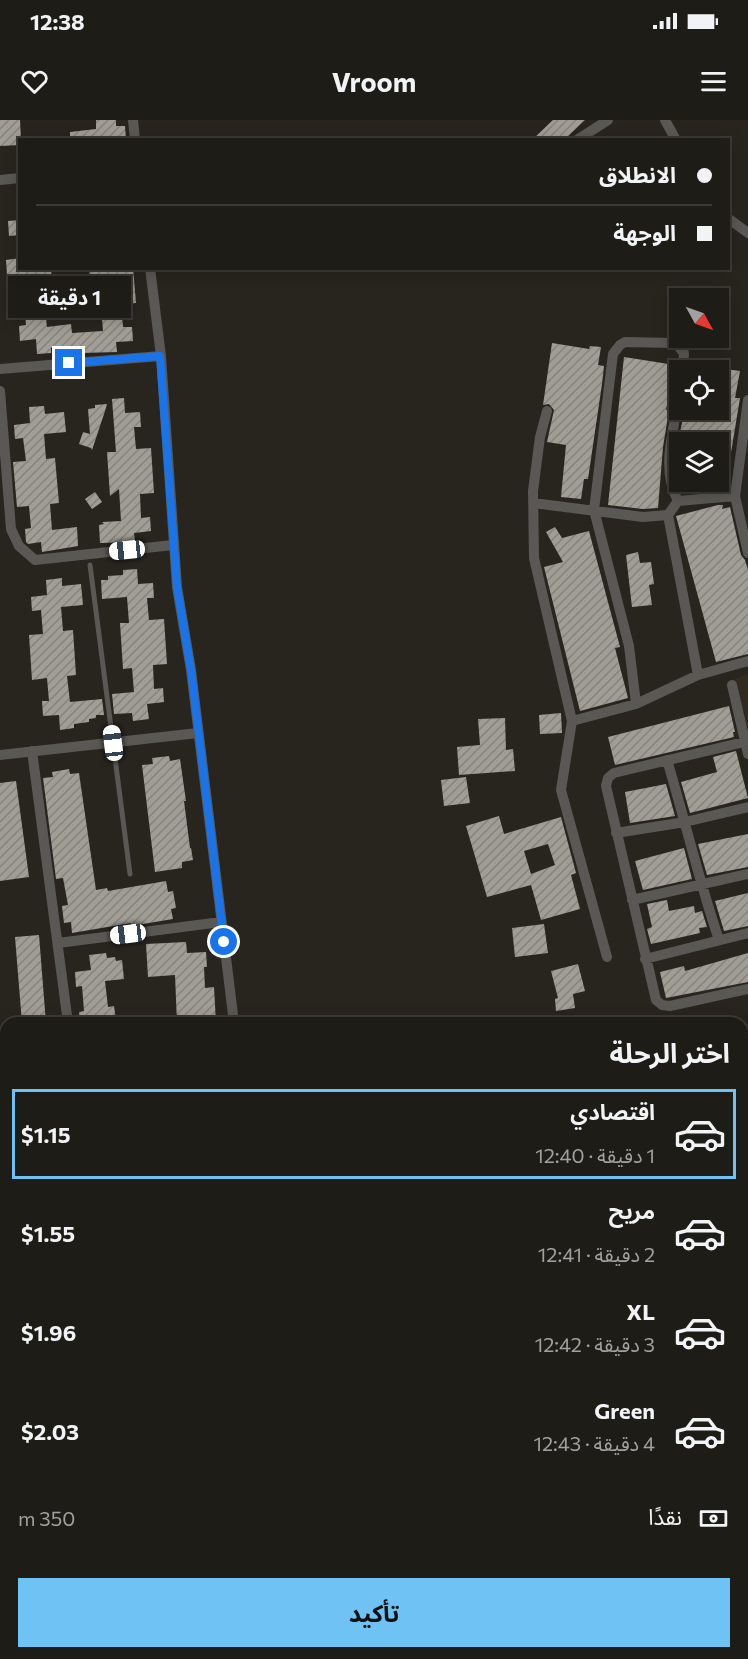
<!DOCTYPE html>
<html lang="ar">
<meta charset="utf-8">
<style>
:root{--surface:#1e1c17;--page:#2b2924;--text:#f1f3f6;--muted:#a1a1a1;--line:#3c3a36;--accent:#6fc2f4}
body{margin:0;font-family:Commissioner,"Noto Sans Arabic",sans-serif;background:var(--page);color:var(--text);direction:rtl;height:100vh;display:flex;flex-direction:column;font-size:22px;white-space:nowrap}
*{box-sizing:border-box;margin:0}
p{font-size:20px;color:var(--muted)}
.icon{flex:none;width:33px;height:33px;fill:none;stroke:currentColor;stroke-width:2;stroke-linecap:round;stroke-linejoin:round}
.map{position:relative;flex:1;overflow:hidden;direction:ltr}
.panel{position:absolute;left:0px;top:897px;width:748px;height:642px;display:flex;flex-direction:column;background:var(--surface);border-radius:18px 18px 0 0;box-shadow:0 3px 15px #0003,0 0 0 2px var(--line);direction:rtl}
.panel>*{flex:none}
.banner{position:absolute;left:18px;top:18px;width:712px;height:132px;border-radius:0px;box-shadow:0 3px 15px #0003,0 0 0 2px var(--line);direction:rtl;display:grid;align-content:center;height:132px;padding:0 18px;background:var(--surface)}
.needle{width:39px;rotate:130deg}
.buttons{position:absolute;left:669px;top:168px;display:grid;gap:12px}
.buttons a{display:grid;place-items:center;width:60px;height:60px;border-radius:0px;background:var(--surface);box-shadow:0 3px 15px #0003,0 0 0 2px var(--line);font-size:30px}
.end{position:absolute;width:27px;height:27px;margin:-14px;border:8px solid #1a73e8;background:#fff;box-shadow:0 0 0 3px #fff}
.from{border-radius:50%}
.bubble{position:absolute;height:42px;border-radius:0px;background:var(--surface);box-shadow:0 3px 15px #0003,0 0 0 2px var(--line);font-size:20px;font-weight:700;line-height:42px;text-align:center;direction:rtl}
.car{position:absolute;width:18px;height:36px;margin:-18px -9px;border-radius:8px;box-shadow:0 0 4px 2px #0007;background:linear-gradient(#fff 24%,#345 0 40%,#fff 0 76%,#345 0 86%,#fff 0)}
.banner b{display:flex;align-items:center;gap:21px;height:57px;font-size:22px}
.banner b+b{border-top:2px solid var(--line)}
.banner i{width:15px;height:15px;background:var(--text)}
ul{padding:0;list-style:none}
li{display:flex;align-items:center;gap:18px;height:90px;margin:0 12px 9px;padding:0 6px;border:3px solid transparent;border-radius:0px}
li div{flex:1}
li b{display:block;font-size:22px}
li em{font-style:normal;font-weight:700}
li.current{border-color:var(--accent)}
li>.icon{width:54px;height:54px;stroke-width:1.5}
h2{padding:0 18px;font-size:27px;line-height:72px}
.pay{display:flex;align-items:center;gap:15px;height:66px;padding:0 18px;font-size:22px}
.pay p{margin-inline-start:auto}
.cta{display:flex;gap:12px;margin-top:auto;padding:12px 18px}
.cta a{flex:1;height:69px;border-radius:0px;background:var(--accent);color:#111;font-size:24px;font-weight:700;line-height:69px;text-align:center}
.status{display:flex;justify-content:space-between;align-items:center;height:42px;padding:0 30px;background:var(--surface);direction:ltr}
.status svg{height:16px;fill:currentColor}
header{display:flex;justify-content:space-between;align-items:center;height:78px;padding:0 18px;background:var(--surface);font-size:27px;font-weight:700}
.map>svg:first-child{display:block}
.built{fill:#302b1e}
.park{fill:url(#park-tufts)}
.building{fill:url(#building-hatch);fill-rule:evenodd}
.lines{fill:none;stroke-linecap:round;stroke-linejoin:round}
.path{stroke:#67655f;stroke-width:2;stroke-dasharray:4.5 4.5;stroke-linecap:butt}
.lane{stroke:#595854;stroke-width:5}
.street{stroke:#595854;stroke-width:10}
.secondary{stroke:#76746e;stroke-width:15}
.route{stroke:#1a73e8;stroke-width:8}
</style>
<div class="status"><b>12:38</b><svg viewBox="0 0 49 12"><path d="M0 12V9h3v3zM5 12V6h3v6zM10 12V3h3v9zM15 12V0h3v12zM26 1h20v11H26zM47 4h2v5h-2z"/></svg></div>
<header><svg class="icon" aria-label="menu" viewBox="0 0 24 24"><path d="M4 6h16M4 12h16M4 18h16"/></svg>Vroom<svg class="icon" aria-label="heart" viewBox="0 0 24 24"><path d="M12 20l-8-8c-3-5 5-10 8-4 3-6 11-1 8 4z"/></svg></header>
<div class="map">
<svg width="748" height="1539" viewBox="0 0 748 1539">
<defs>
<pattern id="park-tufts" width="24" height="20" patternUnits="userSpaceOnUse" patternTransform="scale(1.5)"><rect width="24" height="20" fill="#58461a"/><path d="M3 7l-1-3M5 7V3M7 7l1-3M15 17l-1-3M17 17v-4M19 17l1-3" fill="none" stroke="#70613b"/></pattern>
<pattern id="building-hatch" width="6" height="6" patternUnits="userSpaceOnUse" patternTransform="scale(1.5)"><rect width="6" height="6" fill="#a09d94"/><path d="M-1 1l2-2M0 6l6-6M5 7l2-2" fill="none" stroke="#86837d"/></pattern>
</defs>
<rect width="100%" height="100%" fill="#28251f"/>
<!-- built -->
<path class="built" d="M748 554V610L734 559Z"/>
<!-- park -->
<path class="park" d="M6 1320V1438L0 1442V1324Z"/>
<!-- building -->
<path class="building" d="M0 0H20L21 20H20V25L0 26Z
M96 0H116V6H125L126 20H70V12L96 9Z
M553 0H585L564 20H532Z
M20 100V115L9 116 8 101Z
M20 138V148H51L53 180 44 181 47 207 71 204 72 213 103 211 101 186 92 187 89 148H133L136 183 121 184 123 207H132L133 221 116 222 117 232 82 233V226L51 228V233L37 234 36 219 20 221 19 206 26 205 24 183 9 185 6 140Z
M552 223 589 229 590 226 601 227 598 245 604 246 602 264 588 359H584L581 379 561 377 566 325 547 322 554 290 549 284 543 285Z
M624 237 675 245 666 290H669L663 327 658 388 643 389 608 385Z
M718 248 740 251 735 278H740L725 369 699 372 700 362H718V322H680V345H677L679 316 685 290H718Z
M124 278 125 293 140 292 141 307H134L136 329 151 328 154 373 140 374 141 398 150 397 151 411 134 413 135 422 100 423 99 405 104 404 102 402 121 401 119 369 110 376 107 332H116L112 279Z
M107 284 105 291 92 330 91 328 79 324 83 312 90 314 88 289 95 288V285Z
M44 286 45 294 64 292 66 312 44 314 46 339 55 338 59 383 50 384 52 410 77 407 78 426 42 432 41 422 28 424 26 422 25 409 31 408 29 386 17 387 13 342 26 341 23 318 15 319 14 305 30 303 29 287Z
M95 372 102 382 92 389 85 379Z
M718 385H723L722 389 730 387 741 435 745 440 748 450V534L716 542 676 396Z
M555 407 562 418 589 411 620 527 615 528 628 578 580 591 544 447 563 442 546 412Z
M638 432 640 443 651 442 654 464 649 465 652 485 632 487 626 435Z
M137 449 138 464 153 463 154 478H147L149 500 164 499 167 544 153 545 154 569 163 568 164 582 147 584 149 599 133 601 132 593 114 594 112 574 134 572 132 548 123 549 120 503H129L127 477 102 479 101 460H108V456L123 455V450Z
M62 458V466L81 464 83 485 61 487 63 511 73 510 76 555 67 556 70 582 102 579 104 595H96V598L89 599V602L74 604V608L60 610 59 595 43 596 42 581H49L47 558 32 560 29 515 43 514 41 490 32 491 31 477 47 475 46 460Z
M729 586 735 612H733L734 617 615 645 608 617Z
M561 593 562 613 540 614 539 595Z
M505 598 506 630 513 629 515 651 459 655 457 627 480 625 478 599Z
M736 631 748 678 690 693 681 662 717 652 713 637Z
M169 636 170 641 180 639 186 681H184L190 728H191L193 740 182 742V748L155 752 142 645 153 644 152 638Z
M69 649 70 654 79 653 96 770 107 768 108 771 166 761 168 772 173 771 176 788 171 789 173 799 131 806V803L72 813 71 802 64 803 62 786 68 785 63 758 56 759 43 658 53 657 52 652Z
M466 657 470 683 444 686 441 660Z
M16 661 29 757 0 761V663Z
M666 664 675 696 630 703 625 672Z
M499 696 504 714 561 697 576 753 571 755 580 789 541 800 531 765 487 777 466 706ZM548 724 555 745 531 754 524 731Z
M748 714V747L707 755 698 724Z
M684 728 692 759 643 770 635 741Z
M748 773V806L724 811 715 781Z
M667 780 669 791 694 786 695 793 702 791 707 807 699 808 700 813 651 824 647 809 652 807 647 784Z
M544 804 548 833 515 837 512 808Z
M39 815 46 903H22L15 817Z
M186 822 187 833 206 832 207 847H204L205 868 214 867 216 903H177L175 855 148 857 146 824Z
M106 833 107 838 115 837 116 841 122 840 124 859 105 861 108 887 114 886 116 900 111 901 112 903H80L79 892 84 891 82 866 76 867 75 852 91 850 89 835Z
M748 833V862L666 878 660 852 684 846 685 851Z
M578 844 585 871 573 874 575 888 556 891 555 879 558 878 551 851Z"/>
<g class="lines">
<!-- path -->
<path class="path" d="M0 1308 6 1317
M0 1324 6 1320
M0 1386 6 1382
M0 1387 6 1397
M0 1442 6 1438"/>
<!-- lane -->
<path class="lane" d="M90 445 130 754
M0 1114 6 1123
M83 1533 87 1539
M184 1533 188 1539
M35 1539 43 1533
M260 1539 268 1533"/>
<!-- street -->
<path class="street" d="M133 0 135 20
M665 0 676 20
M577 20 608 0
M0 60 20 58
M729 99 748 113
M150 148 161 236 177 467 191 550 234 903
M0 249 161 236
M0 271 11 409 19 426 35 440 173 425
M748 280 735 376 748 433
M547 291 540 317 533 371 534 438 572 601
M678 381C660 348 674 309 680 274
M533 383 643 397 668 395 678 381 735 376
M668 395 698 555
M732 565 748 634
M636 584 629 526 594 390 613 234 620 225 625 222 672 223 677 225 684 233 683 250
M748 621 614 653 608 658 606 666 656 880 662 885 670 886 748 869
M32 631 68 903
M0 635 198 613
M667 640C685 700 699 761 719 820
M616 713 685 702 748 687
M632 780 748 754
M58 823 221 802
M607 837 561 670 572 601 636 584 698 555 748 541
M645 839 748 813
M1 981 6 988
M0 1223 6 1219
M0 1466 6 1462
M379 1533 382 1539"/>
<!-- secondary -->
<path class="secondary" d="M0 916 6 926
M0 939 6 948
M424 1533 431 1539"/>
</g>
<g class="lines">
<!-- route -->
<path class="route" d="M69 243 160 236 177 467 191 550 224 822"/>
</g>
</svg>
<div class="buttons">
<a><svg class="needle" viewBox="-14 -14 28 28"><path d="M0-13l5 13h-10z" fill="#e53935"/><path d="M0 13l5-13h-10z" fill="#a1a1a1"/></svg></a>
<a><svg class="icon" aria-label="locate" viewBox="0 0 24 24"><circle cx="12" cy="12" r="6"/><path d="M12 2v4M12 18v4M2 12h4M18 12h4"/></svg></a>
<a><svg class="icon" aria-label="layers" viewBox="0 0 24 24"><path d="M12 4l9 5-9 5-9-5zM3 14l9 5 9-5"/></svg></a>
</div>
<i class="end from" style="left:224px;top:822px"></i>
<i class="end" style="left:69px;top:243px"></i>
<div class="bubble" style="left:8px;top:156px;width:123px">1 دقيقة</div>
<i class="car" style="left:127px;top:430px;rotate:264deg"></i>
<i class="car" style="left:113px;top:623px;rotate:353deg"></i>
<i class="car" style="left:128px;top:814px;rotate:263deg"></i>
<div class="banner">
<b><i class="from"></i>الانطلاق</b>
<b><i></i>الوجهة</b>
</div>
<section class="panel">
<h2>اختر الرحلة</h2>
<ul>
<li class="current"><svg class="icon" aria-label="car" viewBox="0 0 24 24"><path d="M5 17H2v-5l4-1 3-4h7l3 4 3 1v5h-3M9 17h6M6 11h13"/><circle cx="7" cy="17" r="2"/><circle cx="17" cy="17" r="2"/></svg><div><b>اقتصادي</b><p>1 دقيقة · 12:40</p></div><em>$1.15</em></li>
<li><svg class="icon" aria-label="car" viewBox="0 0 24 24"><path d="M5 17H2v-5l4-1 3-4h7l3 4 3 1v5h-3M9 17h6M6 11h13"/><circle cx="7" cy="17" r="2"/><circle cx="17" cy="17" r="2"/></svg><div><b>مريح</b><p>2 دقيقة · 12:41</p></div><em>$1.55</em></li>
<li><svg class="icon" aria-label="car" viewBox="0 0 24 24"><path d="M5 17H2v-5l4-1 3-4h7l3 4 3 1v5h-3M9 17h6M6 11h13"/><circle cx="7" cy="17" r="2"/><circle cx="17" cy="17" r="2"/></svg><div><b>XL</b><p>3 دقيقة · 12:42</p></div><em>$1.96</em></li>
<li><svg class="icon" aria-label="car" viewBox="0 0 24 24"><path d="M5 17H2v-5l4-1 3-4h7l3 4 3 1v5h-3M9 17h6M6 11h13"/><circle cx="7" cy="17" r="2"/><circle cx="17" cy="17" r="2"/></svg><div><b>Green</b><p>4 دقيقة · 12:43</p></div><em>$2.03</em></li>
</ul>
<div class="pay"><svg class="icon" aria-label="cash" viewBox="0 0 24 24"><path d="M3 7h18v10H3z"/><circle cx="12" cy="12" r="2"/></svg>نقدًا<p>350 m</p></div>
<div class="cta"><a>تأكيد</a></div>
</section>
</div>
